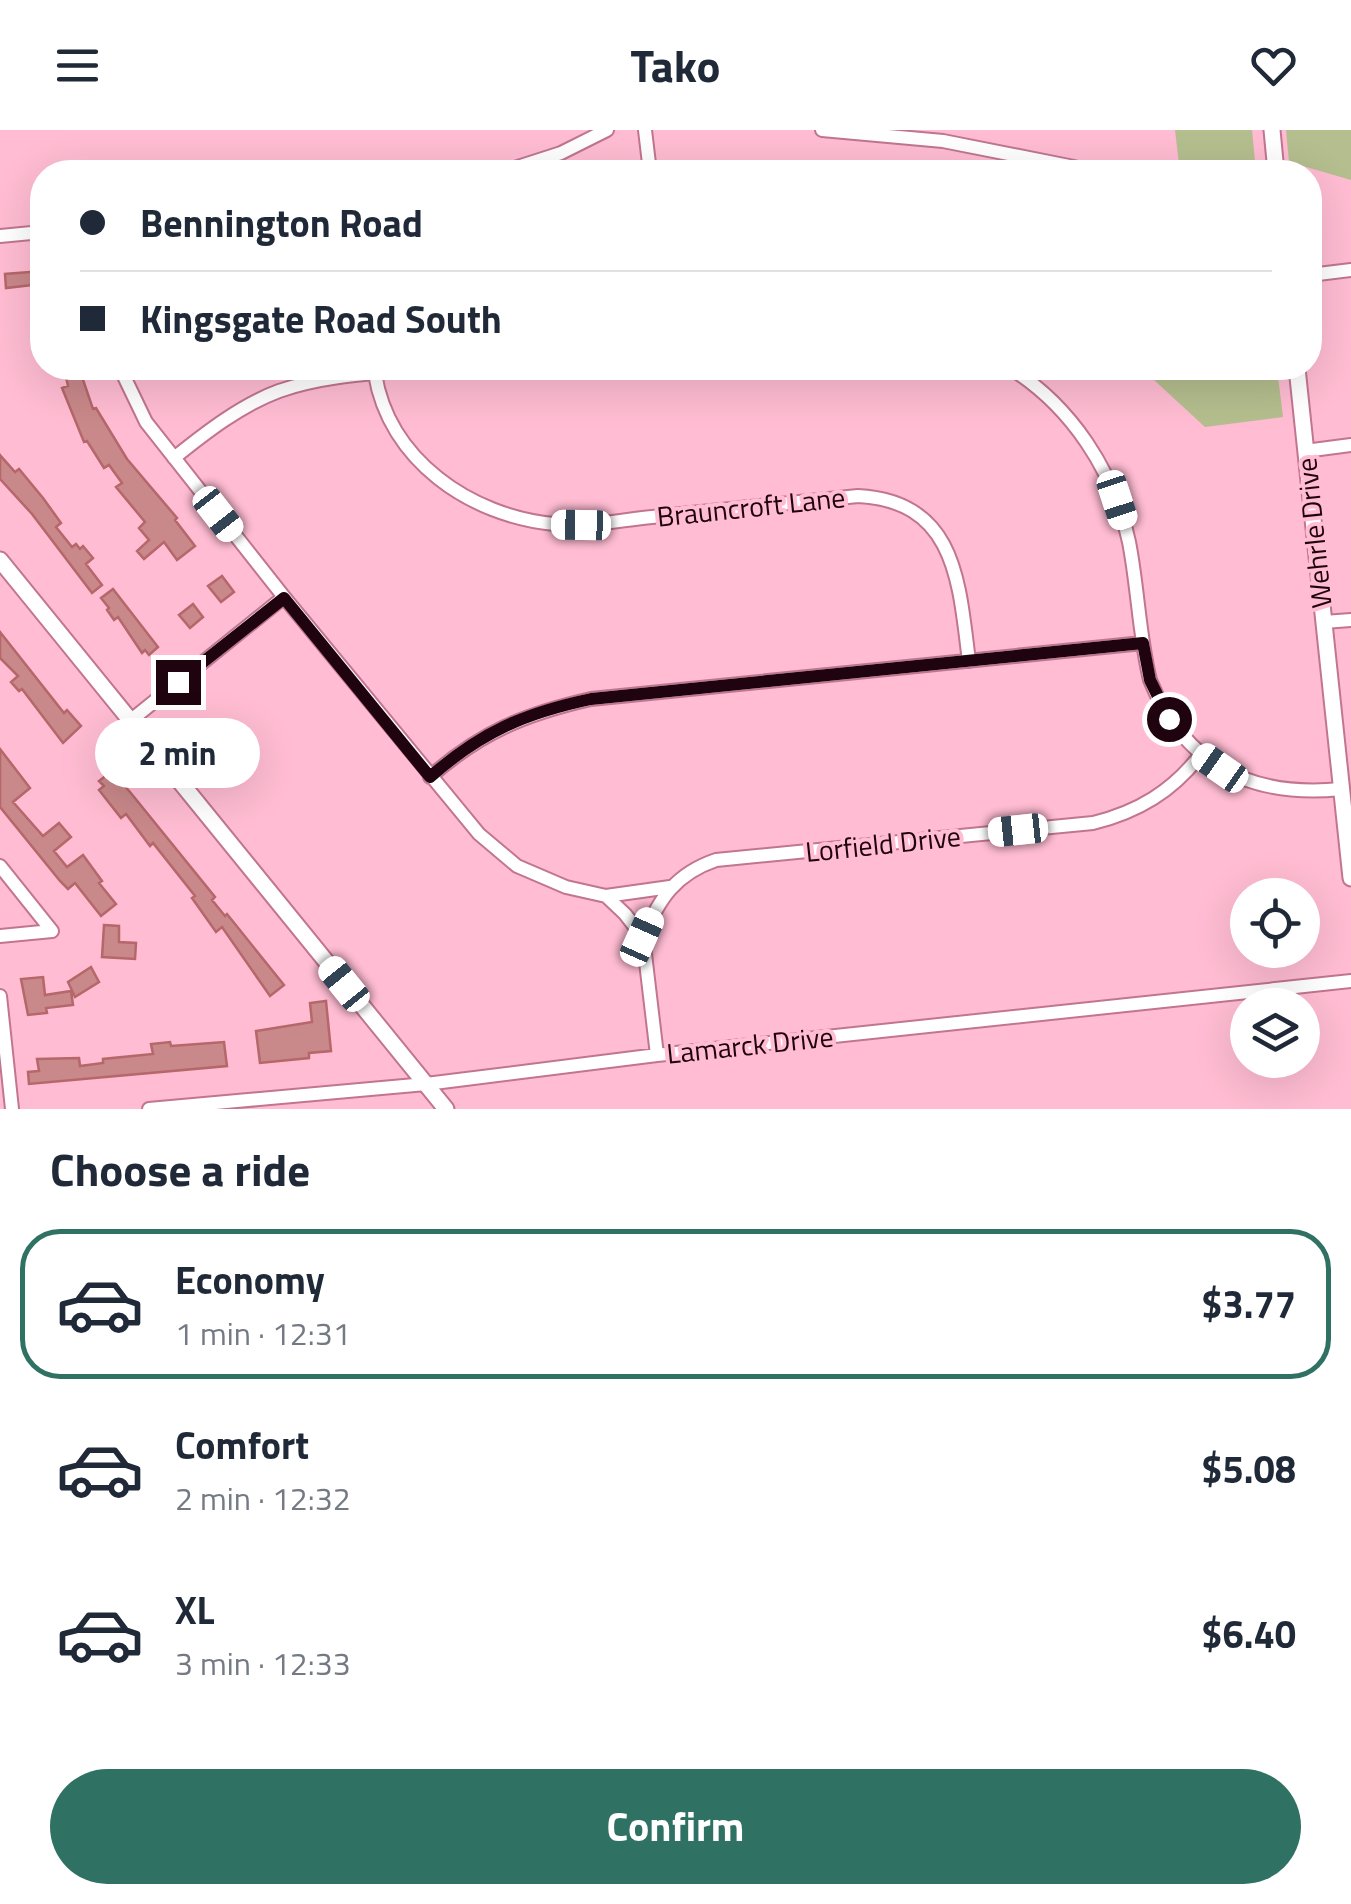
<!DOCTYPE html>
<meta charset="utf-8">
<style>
:root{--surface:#fff;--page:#f2f2f3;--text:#1f2937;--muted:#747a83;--line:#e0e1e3;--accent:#2f7264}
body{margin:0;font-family:"Titillium Web",sans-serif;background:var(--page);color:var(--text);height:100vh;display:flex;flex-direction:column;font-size:38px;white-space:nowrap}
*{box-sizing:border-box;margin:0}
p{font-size:32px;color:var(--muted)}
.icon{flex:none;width:55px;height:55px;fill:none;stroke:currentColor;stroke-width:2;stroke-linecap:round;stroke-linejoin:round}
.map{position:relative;height:979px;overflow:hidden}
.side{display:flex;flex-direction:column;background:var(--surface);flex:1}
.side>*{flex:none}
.hud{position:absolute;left:30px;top:30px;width:1292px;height:220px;border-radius:40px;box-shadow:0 10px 40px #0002;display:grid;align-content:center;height:220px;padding:0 50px;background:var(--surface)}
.fabs{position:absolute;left:1230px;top:748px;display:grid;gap:20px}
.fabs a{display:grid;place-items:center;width:90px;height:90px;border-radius:50%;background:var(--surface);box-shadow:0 10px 40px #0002;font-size:50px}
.end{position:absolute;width:45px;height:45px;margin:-22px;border:12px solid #1f040f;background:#fff;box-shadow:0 0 0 5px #fff}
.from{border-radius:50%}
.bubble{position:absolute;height:70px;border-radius:35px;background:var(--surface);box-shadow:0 10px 40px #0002;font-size:32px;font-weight:700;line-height:70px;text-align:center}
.car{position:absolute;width:30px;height:60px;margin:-30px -15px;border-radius:12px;box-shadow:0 0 8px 2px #0007;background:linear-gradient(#fff 24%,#345 0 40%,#fff 0 76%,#345 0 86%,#fff 0)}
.hud b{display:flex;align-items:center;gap:35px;height:95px;font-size:38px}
.hud b+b{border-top:2px solid var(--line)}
.hud i{width:25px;height:25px;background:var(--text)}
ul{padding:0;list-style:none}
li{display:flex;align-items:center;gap:30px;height:150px;margin:0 20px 15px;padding:0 30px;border:5px solid transparent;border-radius:40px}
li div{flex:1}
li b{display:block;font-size:38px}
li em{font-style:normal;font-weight:700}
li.active{border-color:var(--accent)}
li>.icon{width:90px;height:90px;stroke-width:1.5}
h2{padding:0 50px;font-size:45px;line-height:120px}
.action{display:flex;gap:20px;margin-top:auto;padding:20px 50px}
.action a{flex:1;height:115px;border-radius:60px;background:var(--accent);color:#fff;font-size:40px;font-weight:700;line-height:115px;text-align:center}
header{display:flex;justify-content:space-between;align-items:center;height:130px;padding:0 50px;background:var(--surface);font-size:45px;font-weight:700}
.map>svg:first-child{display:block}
.green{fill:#b4be8e}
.building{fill:#c9888a;stroke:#b5676a;stroke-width:2.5}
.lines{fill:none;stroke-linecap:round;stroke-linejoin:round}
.minor-casing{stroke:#c17590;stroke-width:16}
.tertiary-casing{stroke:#c17590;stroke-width:19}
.minor{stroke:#fff;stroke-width:12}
.tertiary{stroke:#fff;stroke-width:15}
.route{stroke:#1f040f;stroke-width:12}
.labels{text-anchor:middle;stroke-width:8;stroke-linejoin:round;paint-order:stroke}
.street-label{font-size:28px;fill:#1f040f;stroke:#ffbcd2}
</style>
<header><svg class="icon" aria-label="menu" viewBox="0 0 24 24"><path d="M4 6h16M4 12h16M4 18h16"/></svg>Tako<svg class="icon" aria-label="heart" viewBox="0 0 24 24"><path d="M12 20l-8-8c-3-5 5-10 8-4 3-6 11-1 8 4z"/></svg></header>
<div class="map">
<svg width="1351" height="979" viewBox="0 0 1351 979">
<rect width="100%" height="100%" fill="#ffbcd2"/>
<!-- green -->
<path class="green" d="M1175 0H1252L1256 42H1180Z
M1286 0H1351V50L1289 32Z
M1141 238H1277L1283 287 1205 297Z"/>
<!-- building -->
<path class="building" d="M42 141V154L6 158 5 144Z
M64 238H79L93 279 96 278 127 329 177 388 175 390 195 416 177 430 164 412 144 429 137 421 149 410 139 398 145 392 116 357 122 353 109 335 104 338 87 311 84 312 62 258 68 256Z
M0 325 15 342 19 339 43 368 61 393 56 397 72 417 76 414 80 419 83 416 93 428 86 434 102 455 92 463 32 384 0 349Z
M222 446 234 462 221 472 208 456Z
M113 459 158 517 149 525 145 520 142 523 118 487 114 490 107 480 109 478 101 468Z
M193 474 203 487 190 498 179 485Z
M0 502 64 583 67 580 81 596 63 613 22 559 19 561 11 552 18 546 0 528Z
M0 619 30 658 13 672 43 706 59 693 71 707 54 721 67 737 83 725 102 751 99 753 116 774 101 786 75 753 68 759 60 751 0 677Z
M109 643 111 646 114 644 130 662 215 767 212 770 225 786 227 784 284 855 270 866 222 797 216 802 192 768 195 766 153 713 150 716 126 684 121 688 99 660 104 656 99 651Z
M104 795 119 796V812L136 813 135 829 102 827Z
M91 837 99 852 75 867 68 852Z
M43 847 45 865 71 861 73 875 46 878 47 883 28 885 21 849Z
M326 871 331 921 309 923V928L260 933 256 901 312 892 310 873Z
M170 912 171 916 224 912 227 936 29 954 28 942 39 941 37 929 79 928 80 936 103 933V929L153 924 151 914Z"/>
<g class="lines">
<!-- minor casing -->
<g class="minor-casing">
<path id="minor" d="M645 0 650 42
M822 0 943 11 1074 37 1084 42
M502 42 561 23 607 0
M0 106 42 102
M1310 145 1351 140
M120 238 146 292 284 467 479 704 517 736 566 757 606 766 625 784 643 807 657 925
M1010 238C1071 276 1114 341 1129 412 1138 458 1139 505 1150 550 1185 636 1252 668 1341 659
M375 244C389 330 470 386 554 394 586 398 620 390 652 387 721 380 789 373 858 366 957 371 959 454 969 531
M1305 321 1351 315
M174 328C205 303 241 275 279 261 327 244 382 243 433 238
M1324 492 1351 490
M130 591 284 467
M430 647C481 602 525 584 591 569L1143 513
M0 736 52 801 0 806
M606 766 670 757
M643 807C659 769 675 744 716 730L1093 693C1138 682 1173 661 1201 624
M0 866 12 979
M149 979 426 954 657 925 1351 851"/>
</g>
<!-- tertiary casing -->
<g class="tertiary-casing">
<path id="tertiary" d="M1272 0 1276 42
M1297 238 1351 748
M0 430 446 979"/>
</g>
<!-- minor -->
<use href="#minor" class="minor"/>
<!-- tertiary -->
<use href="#tertiary" class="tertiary"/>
</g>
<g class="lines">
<!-- route -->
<path class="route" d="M178 552 284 468 430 647C481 602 525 583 591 569L1143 513 1150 550 1169 589"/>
</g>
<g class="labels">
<!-- street labels -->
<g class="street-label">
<text transform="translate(751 377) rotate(-6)" y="10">Brauncroft Lane</text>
<text transform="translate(1314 403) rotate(-96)" y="10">Wehrle Drive</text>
<text transform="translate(883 714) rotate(-6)" y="10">Lorfield Drive</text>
<text transform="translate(750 915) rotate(-6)" y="10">Lamarck Drive</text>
</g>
</g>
</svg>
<div class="fabs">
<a><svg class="icon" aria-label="locate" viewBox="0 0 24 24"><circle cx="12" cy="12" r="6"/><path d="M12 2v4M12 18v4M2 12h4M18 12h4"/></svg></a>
<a><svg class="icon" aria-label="layers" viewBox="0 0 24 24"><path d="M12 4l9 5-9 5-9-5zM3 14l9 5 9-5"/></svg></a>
</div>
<i class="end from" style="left:1169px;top:589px"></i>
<i class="end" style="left:178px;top:552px"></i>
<div class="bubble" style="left:95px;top:588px;width:165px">2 min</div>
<i class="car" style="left:1117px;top:370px;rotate:162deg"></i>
<i class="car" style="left:218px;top:384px;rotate:142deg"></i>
<i class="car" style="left:581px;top:395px;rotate:271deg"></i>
<i class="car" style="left:1220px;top:638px;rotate:305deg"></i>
<i class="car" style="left:1018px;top:700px;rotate:264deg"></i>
<i class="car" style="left:642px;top:807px;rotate:24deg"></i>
<i class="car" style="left:344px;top:854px;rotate:321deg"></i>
<div class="hud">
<b><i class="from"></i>Bennington Road</b>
<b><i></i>Kingsgate Road South</b>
</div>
</div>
<section class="side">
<h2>Choose a ride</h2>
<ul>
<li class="active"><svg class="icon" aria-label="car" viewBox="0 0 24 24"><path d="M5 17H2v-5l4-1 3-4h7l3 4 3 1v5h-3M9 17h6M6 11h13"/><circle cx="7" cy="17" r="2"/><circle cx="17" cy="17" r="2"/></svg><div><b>Economy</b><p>1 min · 12:31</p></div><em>$3.77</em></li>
<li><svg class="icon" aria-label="car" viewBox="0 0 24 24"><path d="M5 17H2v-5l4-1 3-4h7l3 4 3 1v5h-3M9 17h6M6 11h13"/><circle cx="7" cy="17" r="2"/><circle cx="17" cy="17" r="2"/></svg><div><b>Comfort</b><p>2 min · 12:32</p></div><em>$5.08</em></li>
<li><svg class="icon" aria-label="car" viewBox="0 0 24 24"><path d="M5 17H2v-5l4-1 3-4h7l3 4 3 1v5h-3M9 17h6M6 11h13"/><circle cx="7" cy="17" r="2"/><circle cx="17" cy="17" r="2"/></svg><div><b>XL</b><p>3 min · 12:33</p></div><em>$6.40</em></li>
</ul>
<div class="action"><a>Confirm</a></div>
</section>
